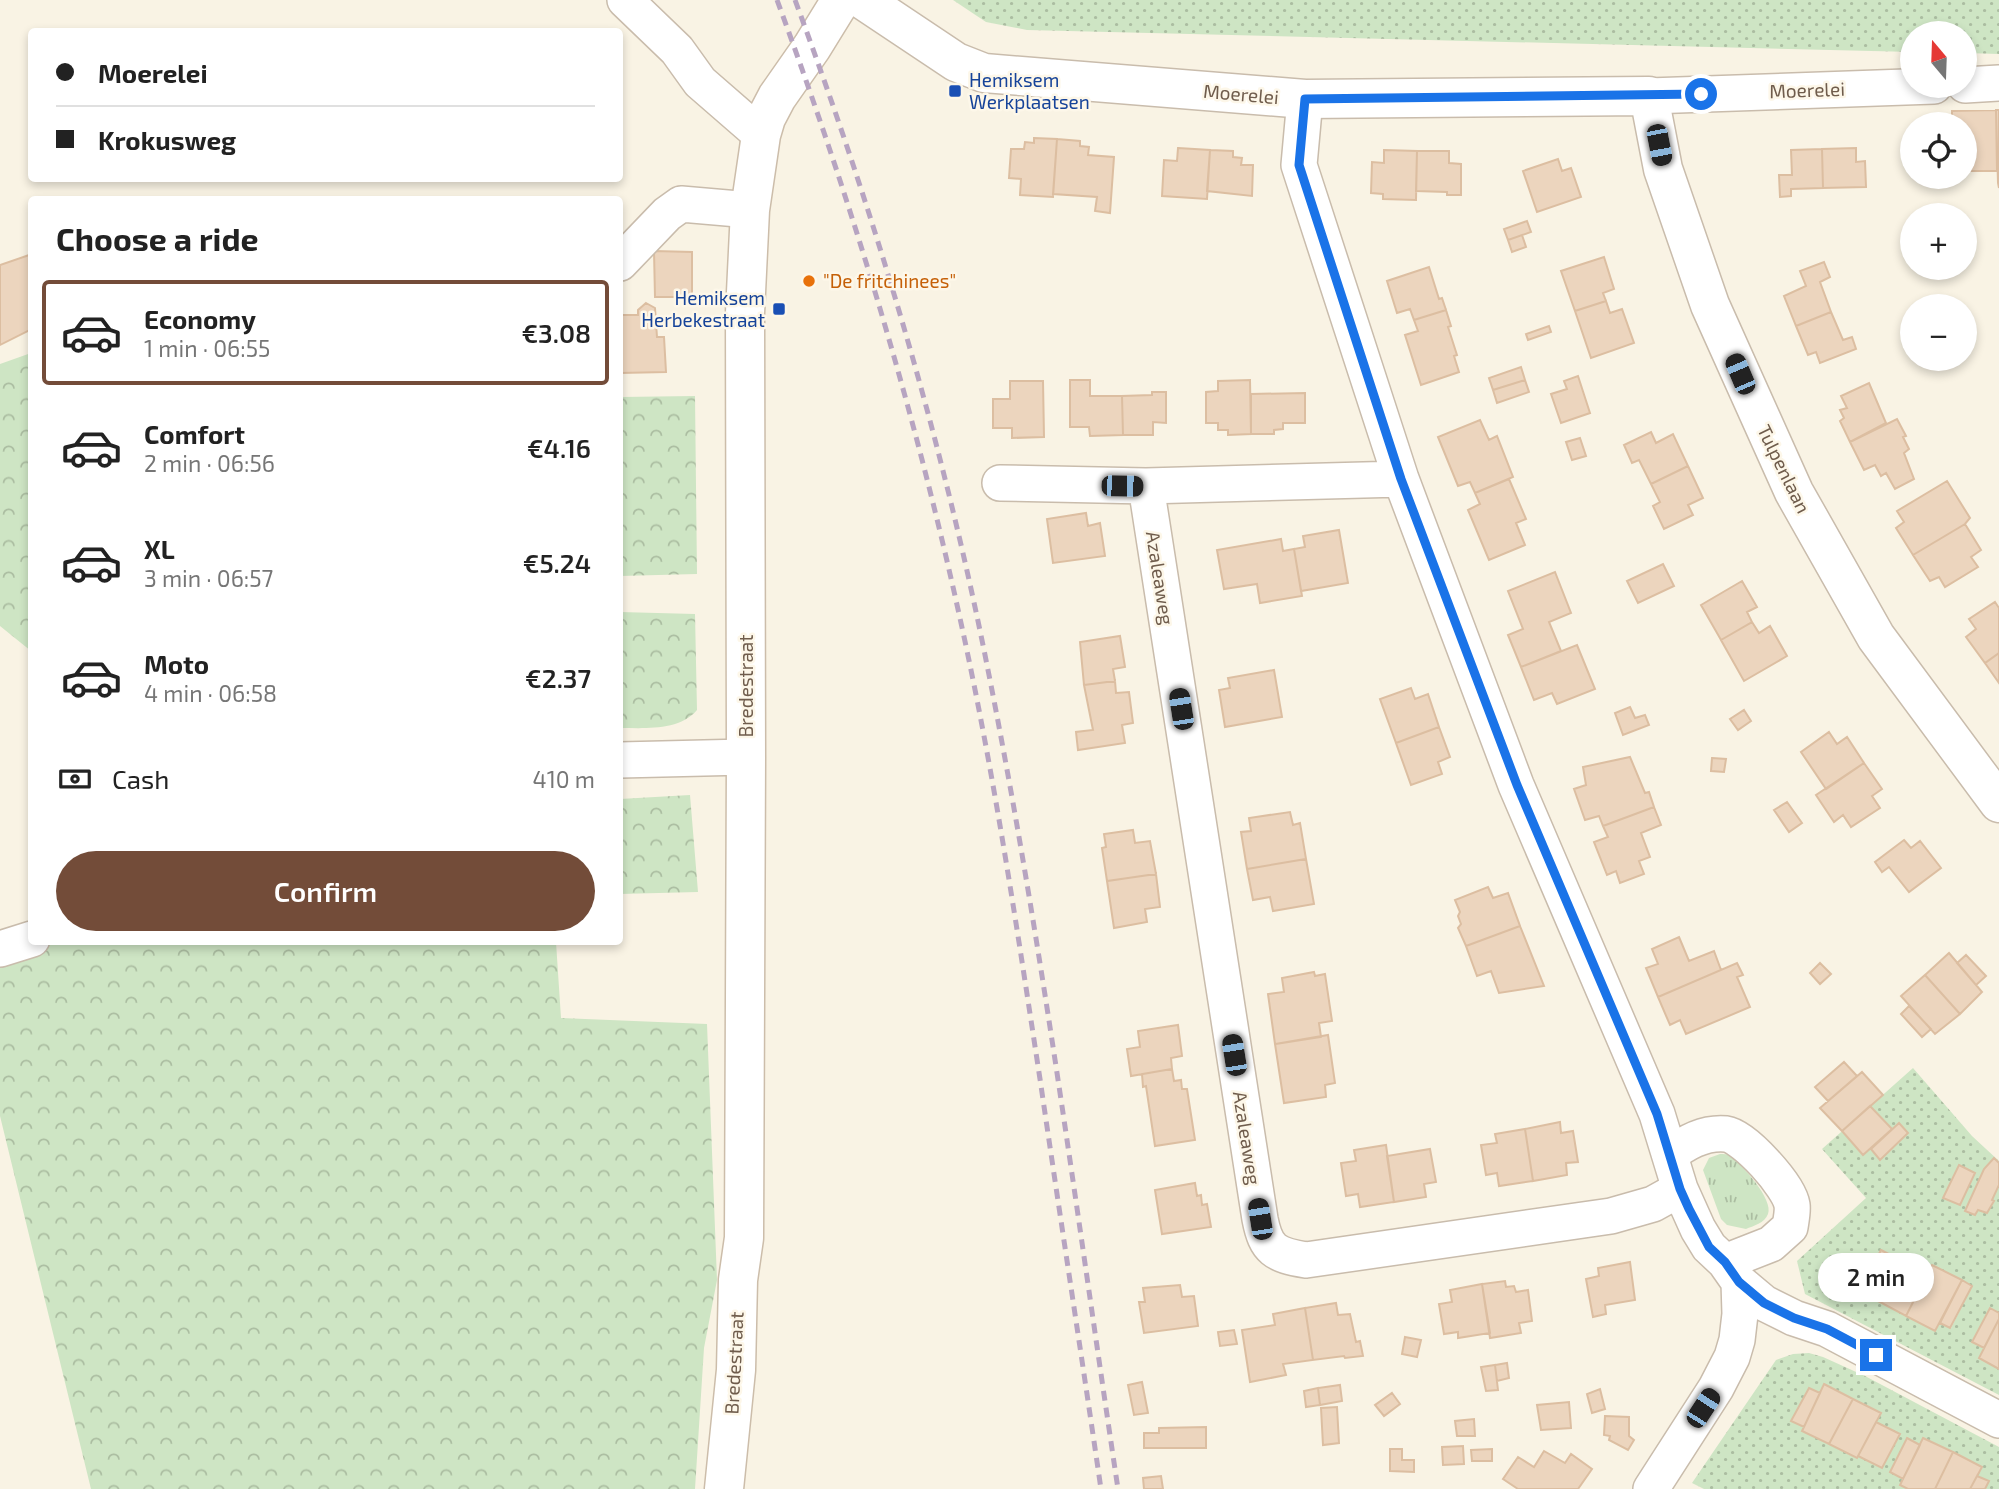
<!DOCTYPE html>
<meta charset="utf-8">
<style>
:root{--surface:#fff;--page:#f2f2f2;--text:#222;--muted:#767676;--line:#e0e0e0;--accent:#734c39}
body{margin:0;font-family:"Exo 2",sans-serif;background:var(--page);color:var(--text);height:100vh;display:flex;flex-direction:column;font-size:26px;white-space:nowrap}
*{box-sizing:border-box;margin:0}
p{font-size:23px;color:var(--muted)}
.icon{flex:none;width:38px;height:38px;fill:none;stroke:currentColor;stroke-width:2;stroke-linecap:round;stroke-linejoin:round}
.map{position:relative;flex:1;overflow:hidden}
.sheet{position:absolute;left:28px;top:196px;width:595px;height:749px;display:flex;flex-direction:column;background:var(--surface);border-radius:7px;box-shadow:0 4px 10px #0003}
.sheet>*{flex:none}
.hud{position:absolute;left:28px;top:28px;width:595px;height:154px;border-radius:7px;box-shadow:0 4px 10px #0003;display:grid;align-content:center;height:154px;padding:0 28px;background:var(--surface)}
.needle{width:46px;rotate:341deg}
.fabs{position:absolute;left:1900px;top:21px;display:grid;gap:14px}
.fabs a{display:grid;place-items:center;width:77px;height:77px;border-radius:50%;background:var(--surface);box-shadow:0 4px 10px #0003;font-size:35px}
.end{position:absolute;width:32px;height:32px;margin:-16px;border:9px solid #1a73e8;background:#fff;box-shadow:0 0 0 4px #fff}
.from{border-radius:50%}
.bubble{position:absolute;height:49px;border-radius:24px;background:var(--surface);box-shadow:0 4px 10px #0003;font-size:23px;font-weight:600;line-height:49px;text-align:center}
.car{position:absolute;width:21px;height:42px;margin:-21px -10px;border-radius:9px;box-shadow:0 0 5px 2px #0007;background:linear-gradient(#222 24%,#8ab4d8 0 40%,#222 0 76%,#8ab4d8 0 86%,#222 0)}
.hud b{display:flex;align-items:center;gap:24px;height:66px;font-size:26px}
.hud b+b{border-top:2px solid var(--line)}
.hud i{width:18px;height:18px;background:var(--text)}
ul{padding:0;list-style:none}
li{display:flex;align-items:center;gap:21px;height:105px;margin:0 14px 10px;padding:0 14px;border:4px solid transparent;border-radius:7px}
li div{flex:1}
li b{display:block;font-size:26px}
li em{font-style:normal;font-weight:600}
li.on{border-color:var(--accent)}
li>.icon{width:63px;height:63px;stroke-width:1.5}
h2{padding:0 28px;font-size:32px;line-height:84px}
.pay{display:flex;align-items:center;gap:18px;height:77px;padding:0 28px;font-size:26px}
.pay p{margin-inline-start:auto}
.primary-button{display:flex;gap:14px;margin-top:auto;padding:14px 28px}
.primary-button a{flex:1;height:80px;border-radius:42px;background:var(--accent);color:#fff;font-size:28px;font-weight:600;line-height:80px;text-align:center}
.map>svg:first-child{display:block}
.grass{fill:url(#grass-dots);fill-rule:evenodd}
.forest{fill:url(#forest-crowns)}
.park{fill:url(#park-tufts)}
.building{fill:#ecd5be;stroke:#dcbea1;stroke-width:2}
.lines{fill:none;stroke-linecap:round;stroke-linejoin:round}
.minor-casing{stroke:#c9bcac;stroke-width:38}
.tertiary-casing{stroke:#c9bcac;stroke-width:41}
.secondary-casing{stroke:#ccbdaa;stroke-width:41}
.minor{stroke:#fff;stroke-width:35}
.tertiary{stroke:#fff;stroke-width:38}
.secondary{stroke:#fff;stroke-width:38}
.rail{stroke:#b7a4c1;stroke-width:5;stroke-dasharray:10 7;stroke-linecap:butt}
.route{stroke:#1a73e8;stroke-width:9}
.transit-dot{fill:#1a4fb4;stroke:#fdf7e9;stroke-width:2.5}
.food-dot{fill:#e8710a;stroke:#fdf7e9;stroke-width:2.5}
.labels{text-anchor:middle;stroke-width:5;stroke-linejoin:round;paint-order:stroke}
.transit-label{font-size:19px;fill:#164399;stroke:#fdf7e9;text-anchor:start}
.street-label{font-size:19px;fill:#6f5c4c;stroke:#fdf7e9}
.food-label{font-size:19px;fill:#c56008;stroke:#fdf7e9;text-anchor:start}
</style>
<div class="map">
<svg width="1999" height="1489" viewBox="0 0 1999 1489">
<defs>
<pattern id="grass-dots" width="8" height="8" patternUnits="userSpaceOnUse" patternTransform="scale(1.75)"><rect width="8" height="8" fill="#cee5c4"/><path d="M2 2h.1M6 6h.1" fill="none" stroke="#abbda1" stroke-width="1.8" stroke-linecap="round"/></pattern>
<pattern id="forest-crowns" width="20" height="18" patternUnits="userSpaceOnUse" patternTransform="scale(1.75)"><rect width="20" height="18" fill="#cee5c4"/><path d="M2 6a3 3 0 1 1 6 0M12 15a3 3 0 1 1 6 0" fill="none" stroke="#abbda1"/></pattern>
<pattern id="park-tufts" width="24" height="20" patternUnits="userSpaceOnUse" patternTransform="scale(1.75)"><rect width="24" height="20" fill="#cee5c4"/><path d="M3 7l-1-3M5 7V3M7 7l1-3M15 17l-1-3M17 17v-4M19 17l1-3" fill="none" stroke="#abbda1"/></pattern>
</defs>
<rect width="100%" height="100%" fill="#f9f3e4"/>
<!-- grass -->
<path class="grass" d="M953 0H1999V54L1965 53V33H1913V52L1027 30 986 22Z
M1913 1068 1972 1136 1999 1161V1313L1990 1309 1972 1342 1984 1348 1979 1358 1999 1369V1395L1805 1294 1797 1261 1866 1198 1822 1149ZM1881 1250 1900 1260 1911 1257 1972 1286 1951 1328 1940 1323 1935 1331 1879 1302 1882 1293 1863 1283Z
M1809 1353 1823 1357 1865 1376 1999 1447V1489H1985L1988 1481 1977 1476 1982 1467 1924 1438 1920 1445 1908 1438 1891 1472 1903 1479 1900 1485 1908 1489H1704L1692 1483 1776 1360 1793 1354ZM1825 1385 1881 1413 1876 1422 1900 1434 1881 1468 1858 1456 1856 1458 1802 1431 1804 1427 1792 1421 1809 1388 1820 1393Z"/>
<!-- forest -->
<path class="forest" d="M31 353H32L31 651 0 626V364Z
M695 396 697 574 620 576V397Z
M620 612 695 614 697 710C679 731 646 728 620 728Z
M690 795 698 892 620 894V799Z
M35 942H556L561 1018 707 1024 717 1280 704 1348 695 1489H91L0 1116V951Z"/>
<!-- park -->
<path class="park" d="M1720 1154C1724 1154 1727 1154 1730 1156 1742 1164 1774 1200 1768 1214 1765 1223 1753 1226 1746 1229L1727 1225 1721 1219 1703 1170 1709 1158Z"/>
<!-- building -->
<path class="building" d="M1996 110 1997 171H1965V124H1952V111Z
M1996 110H1999V188L1998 183Z
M1034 138 1057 139 1053 197 1020 195 1021 179 1009 178 1011 149H1024L1025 142 1034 143Z
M1057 139 1080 141V146L1089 147 1088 155 1114 157 1110 213 1095 211 1097 197 1053 194Z
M1178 148 1210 150 1207 199 1162 196 1164 160 1177 161Z
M1856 148V162L1865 161 1866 187 1823 188 1822 149Z
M1822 149 1823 188 1791 189V196L1780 197 1779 175H1792L1791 150Z
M1210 150 1233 151V157L1242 158 1241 165H1253L1252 196 1207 191Z
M1384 150 1417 151 1416 200 1383 199V194L1371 193 1372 162 1384 163Z
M1417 151H1449V163L1461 164V195H1447V192L1416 191Z
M1558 159 1562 171 1571 168 1581 197 1537 212 1523 171Z
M1527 221 1531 232 1508 240 1504 229Z
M1522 235 1526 247 1512 252 1508 240Z
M654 251 692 252V297H655Z
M32 254V329L0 345V265Z
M1604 257 1614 289 1603 293 1606 301 1575 311 1561 271Z
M1824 262 1830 277 1820 282 1831 312 1796 326 1784 296 1806 286 1800 271Z
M1429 267 1439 299 1442 298 1446 310 1414 320 1410 309 1397 313 1387 281Z
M1606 301 1610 313 1622 309 1634 343 1591 358 1575 311Z
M646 303 655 308 657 337H664L666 372 620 373V315H638V310Z
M1446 310 1451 326 1448 327 1457 355 1454 356 1459 372 1421 385 1405 335 1418 331 1414 320Z
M1831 312 1843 340 1852 337 1856 349 1820 363 1816 352 1808 355 1796 326Z
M1549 326 1551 332 1528 340 1526 334Z
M1521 367 1525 380 1493 390 1489 378Z
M1578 376 1590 413 1561 423 1551 394 1567 389 1564 381Z
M1070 380H1090V396H1122L1123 435 1090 436 1089 427H1070Z
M1250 380 1251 434 1228 435V430H1218V423H1206V392L1218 391V381Z
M1525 380 1529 392 1497 403 1493 390Z
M1010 381H1043L1044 437 1012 438V428H993V399H1010Z
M1869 383 1886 423 1850 442 1840 421 1844 418 1840 410 1847 408 1841 396Z
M1152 392H1166V423L1153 422V435H1123L1122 396 1152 395Z
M1305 393V423H1283V429L1274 430V434H1251V394Z
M1897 419 1906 436 1903 437 1909 449 1904 453 1914 479 1895 489 1886 473 1881 476 1875 465 1864 470 1850 442Z
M1480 420 1489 440 1497 436 1513 477 1475 493 1470 482 1458 486 1438 437Z
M1651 432 1656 443 1673 434 1688 466 1651 484 1639 460 1632 463 1624 445Z
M1580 438 1586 456 1572 460 1566 442Z
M1688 466 1703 498 1688 505 1693 515 1664 529 1653 506 1660 502 1651 484Z
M1509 479 1526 519 1516 523 1525 545 1489 560 1468 510 1480 504 1475 493Z
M1947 481 1970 518 1965 524 1913 555 1896 528 1904 522 1897 511Z
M1086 513 1088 526 1100 523 1105 556 1053 563 1047 519Z
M1965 524 1981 550 1971 557 1978 567 1945 587 1939 577 1930 581 1913 555Z
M1339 530 1348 583 1301 591 1294 549 1305 547 1303 536Z
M1281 539 1283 551 1294 549 1302 596 1260 603 1257 584 1224 589 1217 550Z
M1663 564 1674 586 1638 603 1627 581Z
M1555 572 1571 613 1549 622 1561 651 1521 667 1508 635 1523 629 1508 591Z
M1742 581 1757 607 1747 612 1752 622 1721 640 1701 605Z
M1995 602 1999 608V653L1985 663 1966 637 1976 629 1969 619Z
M1752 622 1759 633 1770 626 1787 656 1744 681 1721 640Z
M1120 636 1125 667 1113 669 1115 681 1084 685 1080 642Z
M1577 645 1595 689 1557 704 1552 693 1534 700 1521 667Z
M1999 653V683L1985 663Z
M1274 670 1282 717 1225 727 1219 690 1230 688 1228 678Z
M1115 681 1116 693 1129 692 1133 723 1122 725 1125 743 1078 750 1076 732 1093 730 1084 685Z
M1411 688 1415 699 1428 694 1439 727 1396 743 1380 699Z
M1630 707 1635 718 1645 715 1649 725 1623 735 1615 713Z
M1744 710 1751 721 1738 730 1730 719Z
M1439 727 1450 757 1438 762 1442 774 1411 785 1396 743Z
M1829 732 1837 744 1847 737 1864 763 1826 789 1801 752Z
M1630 757 1645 793 1649 792 1654 807 1603 826 1599 816 1585 820 1574 789 1586 785 1583 767Z
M1712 758 1726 759 1724 772 1711 771Z
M1864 763 1882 789 1872 796 1880 808 1851 827 1843 815 1834 822 1816 795Z
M1787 802 1802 823 1789 832 1774 810Z
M1654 807 1661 825 1641 833 1650 857 1639 861 1644 874 1620 883 1616 871 1607 875 1594 842 1608 837 1603 826Z
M1290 812 1293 825 1300 823 1306 859 1247 869 1241 832 1251 831 1249 818Z
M1133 830 1135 843 1150 841 1156 874 1107 881 1102 848 1106 847 1104 834Z
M1904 840 1911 848 1920 841 1941 868 1909 892 1889 867 1882 872 1875 862Z
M1306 859 1314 904 1273 911 1270 897 1253 900 1247 869Z
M1156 874 1160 907 1145 909 1147 922 1114 928 1107 881Z
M1488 887 1493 898 1508 893 1520 926 1466 946 1458 928 1461 924 1458 916 1460 912 1455 900Z
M1520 926 1544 986 1499 993 1491 971 1477 976 1466 946Z
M1679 937 1689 961 1714 951 1721 970 1658 997 1646 968 1658 964 1652 949Z
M1949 953 1982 992 1960 1014 1925 975Z
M1966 955 1986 976 1976 985 1957 963Z
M1737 963 1743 975 1737 977 1750 1007 1686 1034 1680 1020 1670 1025 1658 997Z
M1820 963 1831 974 1820 984 1810 973Z
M1314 972 1315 976 1325 974 1332 1021 1319 1023 1321 1037 1275 1044 1268 994 1284 992 1282 978Z
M1925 975 1960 1014 1935 1034 1901 996Z
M1909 1006 1931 1029 1922 1037 1901 1014Z
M1178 1025 1182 1056 1171 1058 1172 1069 1131 1076 1127 1049 1140 1047 1138 1031Z
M1328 1035 1335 1083 1325 1085 1326 1097 1284 1103 1275 1044Z
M1844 1062 1857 1076 1828 1101 1815 1087Z
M1172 1069 1174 1081 1181 1080 1182 1089H1187L1195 1140 1155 1146 1146 1086 1143 1087 1142 1074Z
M1862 1072 1883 1095 1842 1131 1820 1108Z
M1870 1106 1892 1129 1863 1155 1842 1131Z
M1560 1122 1561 1133 1573 1131 1578 1162 1566 1163 1567 1175 1533 1181 1525 1129Z
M1899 1123 1908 1133 1880 1160 1871 1149Z
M1525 1129 1533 1181 1499 1186 1497 1173 1486 1175 1481 1145 1497 1143 1495 1134Z
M1386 1145 1394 1202 1360 1207 1358 1194 1346 1196 1341 1163 1356 1161 1354 1150Z
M1430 1149 1436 1182 1424 1184 1426 1197 1394 1202 1387 1156Z
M1994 1158 1999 1163V1185L1992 1200 1994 1201 1987 1213 1978 1210 1975 1215 1965 1211 1984 1169Z
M1959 1165 1975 1173 1960 1205 1943 1198Z
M1195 1183 1197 1196 1201 1195 1202 1205 1207 1204 1211 1227 1162 1234 1155 1190Z
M1881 1250 1900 1260 1882 1293 1863 1283Z
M1911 1257 1931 1267 1906 1316 1878 1301 1900 1260Z
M1630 1262 1635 1300 1605 1305 1606 1314 1593 1317 1586 1279 1599 1276 1598 1268Z
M1932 1265 1962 1280 1935 1331 1906 1316Z
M1962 1280 1972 1286 1950 1328 1940 1323Z
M1505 1281 1506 1287 1514 1286 1516 1292 1528 1290 1532 1321 1519 1323 1521 1333 1490 1338 1482 1284Z
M1482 1284 1490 1333 1458 1338V1332L1444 1334 1439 1304 1452 1302 1450 1290Z
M1180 1285 1182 1297 1194 1296 1198 1326 1144 1333 1139 1302H1145L1143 1288Z
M1336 1303 1338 1315 1350 1314 1356 1342 1360 1341 1363 1356 1345 1358 1344 1356 1313 1360 1305 1308Z
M1305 1308 1313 1360 1283 1364 1286 1375 1250 1382 1242 1330 1275 1325 1273 1314Z
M1990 1308 1999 1313V1319L1984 1348 1972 1342Z
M1999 1319V1369L1979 1358Z
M1234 1330 1237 1344 1220 1346 1218 1332Z
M1405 1337 1421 1340 1417 1357 1402 1354Z
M1507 1363 1509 1378 1497 1381 1495 1365Z
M1495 1365 1498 1390 1486 1391 1481 1367Z
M1142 1382 1148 1413 1134 1415 1128 1385Z
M1824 1384 1853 1399 1829 1444 1802 1431Z
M1340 1385 1342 1401 1320 1405 1318 1388Z
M1318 1388 1320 1405 1306 1407 1304 1391Z
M1809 1388 1820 1393 1804 1427 1791 1421Z
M1600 1389 1605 1409 1592 1413 1587 1394Z
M1392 1393 1400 1404 1384 1416 1375 1405Z
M1853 1399 1881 1413 1857 1458 1829 1444Z
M1569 1402 1571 1428 1541 1430 1537 1405Z
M1337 1407 1339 1443 1323 1445 1321 1408Z
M1605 1416 1629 1417V1436L1634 1440 1628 1450 1609 1440 1610 1436 1604 1435Z
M1474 1419 1475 1436H1457L1455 1421Z
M1876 1422 1900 1434 1882 1468 1858 1456Z
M1206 1427V1448H1144V1433H1159V1428Z
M1907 1438 1920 1445 1903 1479 1890 1472Z
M1923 1438 1953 1452 1935 1489H1908L1900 1485Z
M1463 1446 1464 1464 1443 1465 1442 1447Z
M1390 1449H1402V1460H1414V1472L1390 1471Z
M1492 1449V1461H1472L1471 1450Z
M1544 1451 1565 1463 1571 1454 1592 1469 1578 1489H1518L1503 1479 1518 1457 1534 1467Z
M1953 1452 1982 1467 1970 1489H1935Z
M1161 1476 1163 1489H1144L1143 1478Z
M1977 1476 1989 1481 1985 1489H1970Z"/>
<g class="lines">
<!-- minor casing -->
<g class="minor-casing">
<path id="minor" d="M625 0 677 50 700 82 761 135
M1965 85 1999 83
M1649 96 1934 86
M1305 99 1299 165 1401 479 1516 785 1657 1114 1680 1189 1698 1229 1709 1247 1725 1262 1739 1282 1740 1314 1737 1340 1732 1357 1716 1388 1651 1489
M620 263 667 214 681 204 750 210
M1000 483 1146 486 1401 479
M1146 486 1260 1219C1266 1250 1275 1255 1306 1260L1611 1216 1653 1204 1680 1189
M620 760 746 757
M0 949 32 939
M1670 1155C1686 1142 1705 1132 1726 1134 1745 1137 1789 1186 1792 1205 1793 1211 1791 1220 1790 1227L1771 1244 1725 1262
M1739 1282 1764 1303 1794 1318 1827 1329 1999 1420"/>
</g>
<!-- tertiary casing -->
<g class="tertiary-casing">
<path id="tertiary" d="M863 0 956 62 984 73 1305 99 1649 96 1663 169 1710 305 1794 492 1876 637 1999 803"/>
</g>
<!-- secondary casing -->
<g class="secondary-casing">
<path id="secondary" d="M724 1489 736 1370 738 1280 744 1238 746 757 745 313 750 210 761 135 766 118 777 97 812 47 841 0"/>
</g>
<!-- minor -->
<use href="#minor" class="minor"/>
<!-- tertiary -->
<use href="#tertiary" class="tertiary"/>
<!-- secondary -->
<use href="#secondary" class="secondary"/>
<!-- rail -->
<path class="rail" d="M777 0C858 219 924 442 971 670 999 806 1019 942 1040 1079 1060 1216 1081 1352 1101 1489
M795 0C876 218 943 442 988 670 1042 941 1077 1216 1118 1489"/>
</g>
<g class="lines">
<!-- route -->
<path class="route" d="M1701 94 1305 99 1299 165 1401 479 1517 785 1657 1114 1680 1189 1689 1209 1709 1247 1725 1262 1739 1282 1764 1303 1794 1318 1827 1329 1876 1355"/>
</g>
<!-- markers -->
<g class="transit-dot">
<rect x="948" y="84" width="14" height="14" rx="3.5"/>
<rect x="772" y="302" width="14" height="14" rx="3.5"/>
</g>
<circle class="food-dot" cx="809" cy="281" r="7"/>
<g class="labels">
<!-- transit labels -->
<g class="transit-label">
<text x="969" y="87">Hemiksem<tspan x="969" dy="22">Werkplaatsen</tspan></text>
<text x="765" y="305" text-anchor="end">Hemiksem<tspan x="765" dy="22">Herbekestraat</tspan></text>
</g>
<!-- street labels -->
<g class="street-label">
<text transform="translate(1807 90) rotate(-2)" y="7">Moerelei</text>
<text transform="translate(1241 94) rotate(5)" y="7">Moerelei</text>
<text transform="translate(1784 469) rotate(64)" y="7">Tulpenlaan</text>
<text transform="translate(1160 578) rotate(81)" y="7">Azaleaweg</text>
<text transform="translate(746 686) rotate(-90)" y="7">Bredestraat</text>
<text transform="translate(1247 1138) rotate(81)" y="7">Azaleaweg</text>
<text transform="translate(734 1363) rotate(-87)" y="7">Bredestraat</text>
</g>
<!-- food labels -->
<g class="food-label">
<text x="823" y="288">"De fritchinees"</text>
</g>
</g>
</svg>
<div class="fabs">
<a><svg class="needle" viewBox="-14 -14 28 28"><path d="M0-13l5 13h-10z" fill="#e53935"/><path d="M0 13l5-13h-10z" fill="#767676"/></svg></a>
<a><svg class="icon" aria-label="locate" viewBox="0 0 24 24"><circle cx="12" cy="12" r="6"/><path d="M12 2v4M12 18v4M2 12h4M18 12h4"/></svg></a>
<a>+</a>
<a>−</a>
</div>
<i class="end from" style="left:1701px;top:94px"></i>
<i class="end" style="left:1876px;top:1355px"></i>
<div class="bubble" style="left:1818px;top:1253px;width:116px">2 min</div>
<i class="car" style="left:1659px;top:145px;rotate:169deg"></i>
<i class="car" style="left:1740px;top:374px;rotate:337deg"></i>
<i class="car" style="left:1122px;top:486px;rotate:91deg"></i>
<i class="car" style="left:1181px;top:709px;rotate:351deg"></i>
<i class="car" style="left:1234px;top:1055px;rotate:351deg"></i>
<i class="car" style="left:1260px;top:1219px;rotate:351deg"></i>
<i class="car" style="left:1703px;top:1408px;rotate:33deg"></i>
<div class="hud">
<b><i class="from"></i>Moerelei</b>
<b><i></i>Krokusweg</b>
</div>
<section class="sheet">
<h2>Choose a ride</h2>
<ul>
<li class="on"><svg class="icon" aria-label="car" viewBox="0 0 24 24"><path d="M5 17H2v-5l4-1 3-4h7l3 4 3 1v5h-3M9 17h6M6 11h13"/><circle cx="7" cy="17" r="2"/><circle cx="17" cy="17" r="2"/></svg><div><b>Economy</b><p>1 min · 06:55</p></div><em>€3.08</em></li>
<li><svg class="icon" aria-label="car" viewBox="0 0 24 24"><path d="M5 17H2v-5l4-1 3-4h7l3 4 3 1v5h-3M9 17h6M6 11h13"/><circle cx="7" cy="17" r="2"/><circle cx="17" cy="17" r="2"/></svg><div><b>Comfort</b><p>2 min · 06:56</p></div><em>€4.16</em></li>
<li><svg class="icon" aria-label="car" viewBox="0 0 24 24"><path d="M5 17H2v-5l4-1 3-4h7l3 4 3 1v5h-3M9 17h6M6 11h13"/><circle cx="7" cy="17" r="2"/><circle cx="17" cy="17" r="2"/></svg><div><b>XL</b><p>3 min · 06:57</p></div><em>€5.24</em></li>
<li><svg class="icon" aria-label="car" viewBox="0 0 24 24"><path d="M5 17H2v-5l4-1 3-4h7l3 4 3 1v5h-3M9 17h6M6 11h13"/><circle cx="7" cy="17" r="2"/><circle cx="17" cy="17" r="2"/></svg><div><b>Moto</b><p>4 min · 06:58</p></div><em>€2.37</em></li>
</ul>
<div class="pay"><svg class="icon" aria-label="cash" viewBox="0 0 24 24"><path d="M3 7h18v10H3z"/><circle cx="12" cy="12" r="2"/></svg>Cash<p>410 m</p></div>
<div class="primary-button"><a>Confirm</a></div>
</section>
</div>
